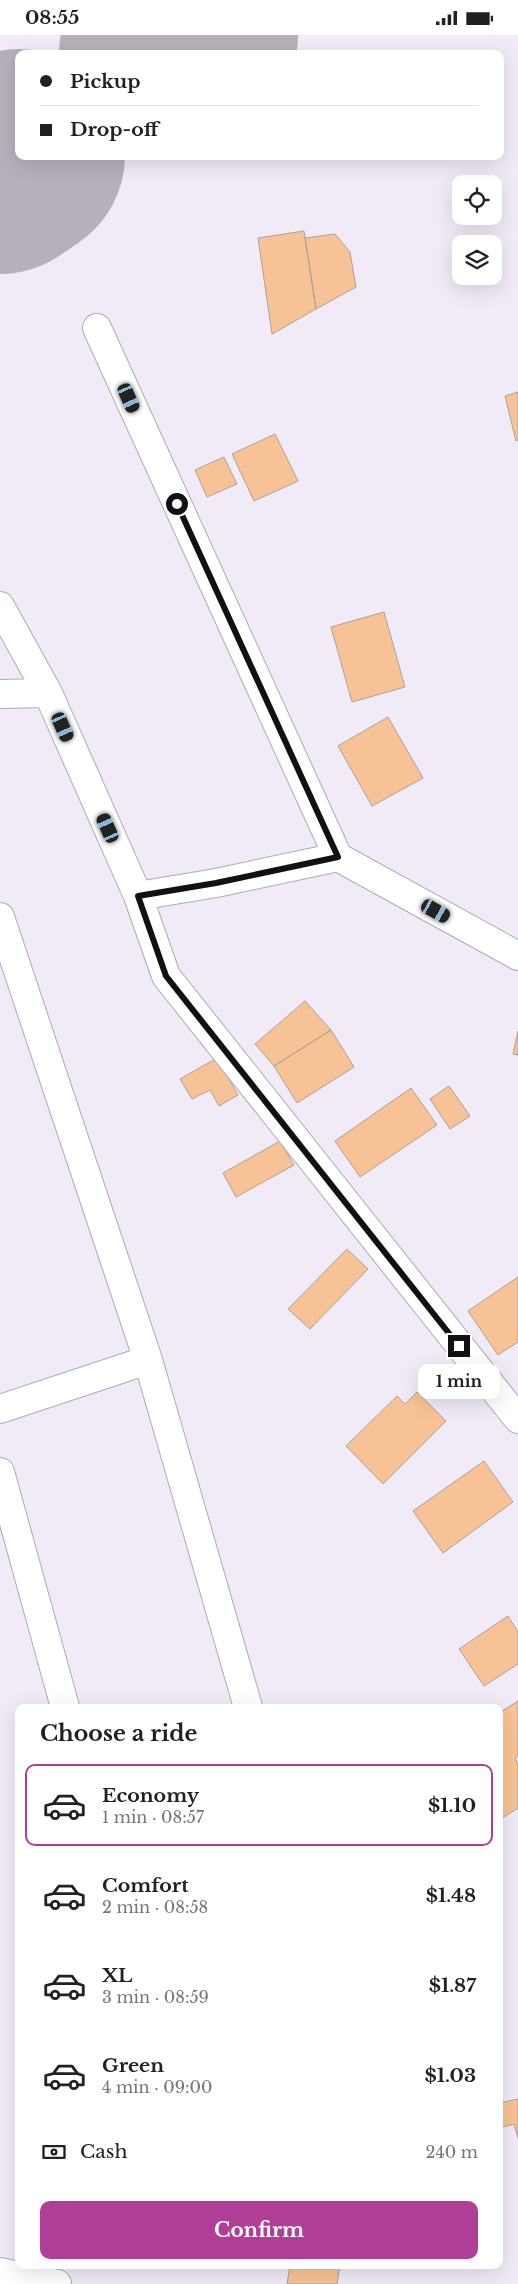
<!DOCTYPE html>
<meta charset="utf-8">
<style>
:root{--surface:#fff;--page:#f6f6f6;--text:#202124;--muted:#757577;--line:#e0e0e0;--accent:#b03d96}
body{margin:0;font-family:"Libre Baskerville",serif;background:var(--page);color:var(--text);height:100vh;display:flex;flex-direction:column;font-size:19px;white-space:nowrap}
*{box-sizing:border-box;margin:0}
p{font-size:16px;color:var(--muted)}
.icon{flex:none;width:28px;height:28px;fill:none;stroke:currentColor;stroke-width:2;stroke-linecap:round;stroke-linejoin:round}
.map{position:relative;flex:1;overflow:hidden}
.details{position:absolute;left:15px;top:1669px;width:488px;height:565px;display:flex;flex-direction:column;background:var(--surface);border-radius:10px;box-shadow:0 5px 20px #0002}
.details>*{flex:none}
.hud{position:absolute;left:15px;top:15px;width:489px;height:110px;border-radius:10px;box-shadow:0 5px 20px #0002;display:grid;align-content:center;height:110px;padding:0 25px;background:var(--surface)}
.controls{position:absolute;left:452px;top:140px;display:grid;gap:10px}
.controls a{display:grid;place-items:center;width:50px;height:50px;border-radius:10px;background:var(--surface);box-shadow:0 5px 20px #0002;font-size:25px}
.end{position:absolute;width:22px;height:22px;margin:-11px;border:6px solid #121015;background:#fff;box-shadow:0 0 0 2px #fff}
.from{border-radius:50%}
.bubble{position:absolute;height:35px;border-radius:10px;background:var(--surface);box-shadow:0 5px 20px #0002;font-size:16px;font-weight:700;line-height:35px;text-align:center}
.car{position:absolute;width:15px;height:30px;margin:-15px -8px;border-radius:6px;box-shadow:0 0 4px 1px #0007;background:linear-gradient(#222 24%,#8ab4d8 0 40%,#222 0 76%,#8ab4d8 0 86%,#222 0)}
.hud b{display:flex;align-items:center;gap:18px;height:48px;font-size:19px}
.hud b+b{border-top:1px solid var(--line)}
.hud i{width:12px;height:12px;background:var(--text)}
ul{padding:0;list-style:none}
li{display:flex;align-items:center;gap:15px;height:82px;margin:0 10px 8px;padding:0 15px;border:2px solid transparent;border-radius:10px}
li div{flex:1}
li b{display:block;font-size:19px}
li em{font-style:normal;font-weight:700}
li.active{border-color:var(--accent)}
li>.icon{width:45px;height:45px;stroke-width:1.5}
h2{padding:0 25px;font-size:22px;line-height:60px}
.pay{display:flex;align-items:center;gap:12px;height:55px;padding:0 25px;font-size:19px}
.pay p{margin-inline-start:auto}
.primary-button{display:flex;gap:10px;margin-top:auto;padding:10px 25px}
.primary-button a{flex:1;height:58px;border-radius:10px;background:var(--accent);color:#fff;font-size:20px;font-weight:700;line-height:58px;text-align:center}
.status{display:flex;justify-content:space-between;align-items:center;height:35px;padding:0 25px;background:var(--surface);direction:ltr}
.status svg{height:14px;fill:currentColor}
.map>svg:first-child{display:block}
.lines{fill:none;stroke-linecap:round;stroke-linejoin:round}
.runway{stroke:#b5b0ba;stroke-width:212}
.building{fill:#f7c396;stroke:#ada197}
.minor-casing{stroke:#b0a9b6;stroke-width:30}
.minor{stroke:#fff;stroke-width:28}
.route{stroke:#121015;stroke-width:6}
</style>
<div class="status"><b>08:55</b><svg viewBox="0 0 49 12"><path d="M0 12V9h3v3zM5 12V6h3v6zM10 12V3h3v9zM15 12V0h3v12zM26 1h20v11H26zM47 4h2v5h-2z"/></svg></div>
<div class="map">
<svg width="518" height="2249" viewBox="0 0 518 2249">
<rect width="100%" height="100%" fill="#f1eaf7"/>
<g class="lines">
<!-- runway -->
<path class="runway" d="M165 19 192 0
M0 133 19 120"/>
</g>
<!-- building -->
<path class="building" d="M304 196 316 274 272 299 258 203Z
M335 199 350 217 356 252 316 274 305 203Z
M518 357V405L516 406 505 361Z
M275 399 298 446 254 466 232 419Z
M224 422 237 449 207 462 195 435Z
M384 577 405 652 352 667 331 592Z
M388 682 423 743 372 771 338 711Z
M305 966 331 995 274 1031 255 1009Z
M331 995 354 1032 297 1068 274 1031Z
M518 996V1020L513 1019Z
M217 1023 238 1060 219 1071 210 1055 192 1064 180 1044Z
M449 1051 470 1081 450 1094 430 1064Z
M411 1053 437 1090 360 1142 335 1106Z
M280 1106 294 1130 236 1162 223 1138Z
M347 1214 368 1234 310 1294 288 1274Z
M518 1242V1307L498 1320 468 1276Z
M417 1357 446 1386 383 1449 346 1411 397 1361 405 1369Z
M484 1426 513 1467 443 1518 413 1476Z
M508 1581 518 1597V1629L484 1651 459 1614Z
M518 1666V1721L515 1723 518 1728V1773L499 1785V1678Z
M518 2064V2103L514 2089 499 2093V2068Z
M290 2230H340L337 2249H287Z"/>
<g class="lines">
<!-- minor casing -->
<g class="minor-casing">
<path id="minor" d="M97 293 338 822 518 921
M0 571 48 658 138 861 166 941 518 1384
M0 659 48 658
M138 861 216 848 338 822
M0 882 148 1325 248 1672
M0 1374 148 1325
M0 1437 65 1672
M0 2237 57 2249"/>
</g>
<!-- minor -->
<use href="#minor" class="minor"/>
</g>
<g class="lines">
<!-- route -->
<path class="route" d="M177 469 338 822 216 848 138 861 166 941 459 1311"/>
</g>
</svg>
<div class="controls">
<a><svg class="icon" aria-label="locate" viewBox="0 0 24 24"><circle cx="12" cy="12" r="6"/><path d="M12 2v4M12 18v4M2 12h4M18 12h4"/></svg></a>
<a><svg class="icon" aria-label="layers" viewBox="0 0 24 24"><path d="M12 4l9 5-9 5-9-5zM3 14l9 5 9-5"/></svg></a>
</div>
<i class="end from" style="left:177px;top:469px"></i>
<i class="end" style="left:459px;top:1311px"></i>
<div class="bubble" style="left:418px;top:1329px;width:82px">1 min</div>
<i class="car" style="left:129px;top:363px;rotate:156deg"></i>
<i class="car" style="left:63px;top:692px;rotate:156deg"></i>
<i class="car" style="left:108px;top:793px;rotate:336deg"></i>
<i class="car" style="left:436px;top:876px;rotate:119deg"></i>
<div class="hud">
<b><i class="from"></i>Pickup</b>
<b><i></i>Drop-off</b>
</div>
<section class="details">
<h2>Choose a ride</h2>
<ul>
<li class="active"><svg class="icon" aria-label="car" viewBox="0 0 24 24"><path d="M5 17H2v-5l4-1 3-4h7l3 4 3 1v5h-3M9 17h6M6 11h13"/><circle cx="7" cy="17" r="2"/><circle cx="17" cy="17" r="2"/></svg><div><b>Economy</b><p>1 min · 08:57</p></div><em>$1.10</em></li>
<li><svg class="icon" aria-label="car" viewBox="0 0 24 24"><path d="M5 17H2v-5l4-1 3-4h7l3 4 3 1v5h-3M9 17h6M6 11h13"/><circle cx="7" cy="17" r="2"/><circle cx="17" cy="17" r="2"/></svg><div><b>Comfort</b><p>2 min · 08:58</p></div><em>$1.48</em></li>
<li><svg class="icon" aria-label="car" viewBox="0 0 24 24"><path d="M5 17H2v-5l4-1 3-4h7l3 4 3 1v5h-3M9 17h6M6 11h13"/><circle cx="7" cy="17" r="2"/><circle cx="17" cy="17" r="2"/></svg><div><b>XL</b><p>3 min · 08:59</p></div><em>$1.87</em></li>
<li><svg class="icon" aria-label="car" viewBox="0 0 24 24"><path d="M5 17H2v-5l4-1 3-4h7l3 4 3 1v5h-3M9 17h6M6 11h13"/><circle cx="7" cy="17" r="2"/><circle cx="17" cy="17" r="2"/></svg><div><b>Green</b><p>4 min · 09:00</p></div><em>$1.03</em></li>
</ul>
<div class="pay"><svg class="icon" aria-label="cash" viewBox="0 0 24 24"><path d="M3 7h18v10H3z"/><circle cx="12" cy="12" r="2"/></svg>Cash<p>240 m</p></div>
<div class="primary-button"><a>Confirm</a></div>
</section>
</div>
